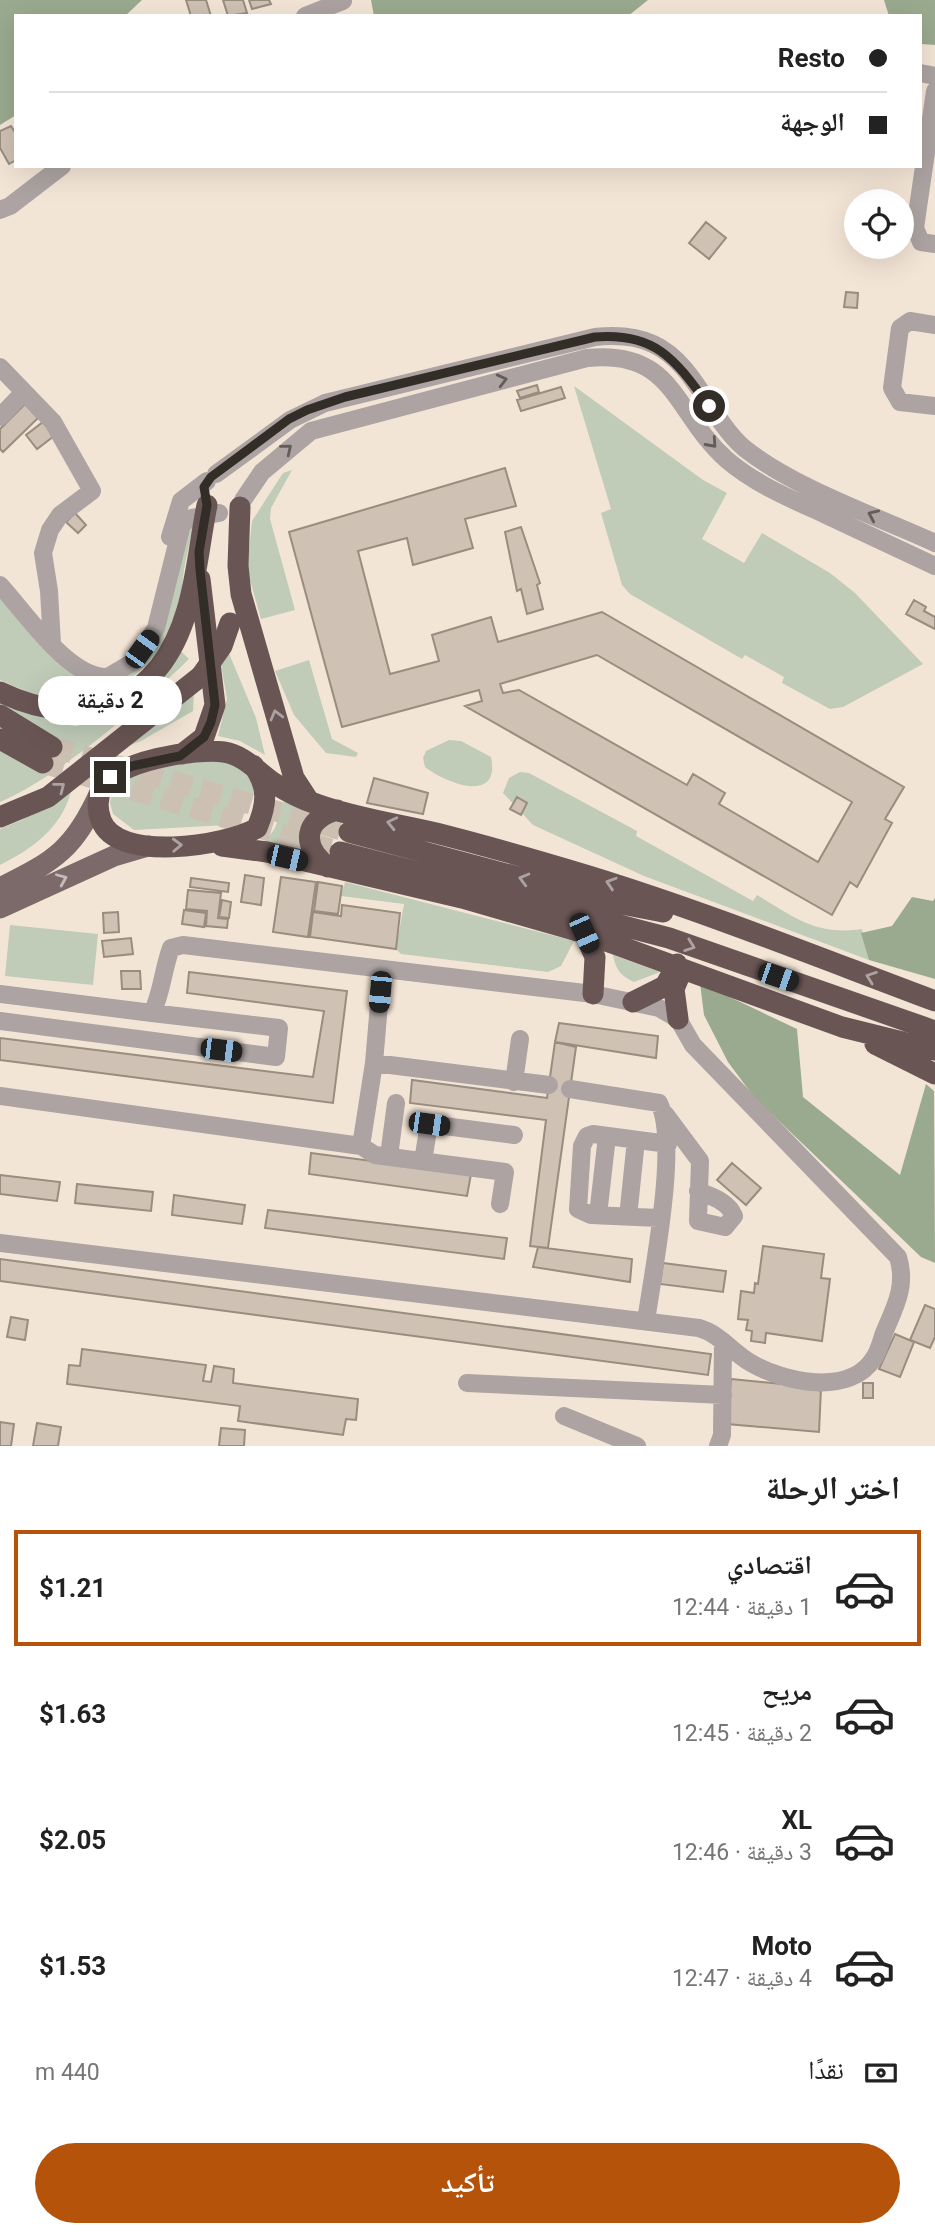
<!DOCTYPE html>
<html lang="ar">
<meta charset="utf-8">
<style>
:root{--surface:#fff;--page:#f6f6f6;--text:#222;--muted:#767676;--line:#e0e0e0;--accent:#b45309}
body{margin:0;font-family:Roboto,"Noto Naskh Arabic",sans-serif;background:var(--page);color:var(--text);direction:rtl;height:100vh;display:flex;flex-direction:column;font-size:26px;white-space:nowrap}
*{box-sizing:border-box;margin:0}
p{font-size:23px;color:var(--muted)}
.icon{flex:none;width:38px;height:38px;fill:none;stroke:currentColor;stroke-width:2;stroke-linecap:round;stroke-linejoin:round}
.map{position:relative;height:1446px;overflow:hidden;direction:ltr}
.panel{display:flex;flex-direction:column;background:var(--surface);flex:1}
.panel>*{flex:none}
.hud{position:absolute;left:14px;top:14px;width:908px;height:154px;border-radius:0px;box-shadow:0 7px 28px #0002;direction:rtl;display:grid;align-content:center;height:154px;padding:0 35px;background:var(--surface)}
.buttons{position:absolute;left:844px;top:189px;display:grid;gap:14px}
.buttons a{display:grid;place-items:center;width:70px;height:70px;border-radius:50%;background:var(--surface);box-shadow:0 7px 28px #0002;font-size:35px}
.end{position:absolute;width:32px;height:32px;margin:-16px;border:9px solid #322d27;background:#fff;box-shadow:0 0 0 4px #fff}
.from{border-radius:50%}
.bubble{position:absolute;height:49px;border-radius:24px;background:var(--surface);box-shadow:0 7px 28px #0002;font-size:23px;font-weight:700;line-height:49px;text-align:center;direction:rtl}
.car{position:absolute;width:21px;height:42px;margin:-21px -10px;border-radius:9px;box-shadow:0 0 5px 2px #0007;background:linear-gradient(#222 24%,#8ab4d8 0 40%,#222 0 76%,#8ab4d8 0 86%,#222 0)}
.hud b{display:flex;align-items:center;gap:24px;height:66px;font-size:26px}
.hud b+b{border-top:2px solid var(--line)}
.hud i{width:18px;height:18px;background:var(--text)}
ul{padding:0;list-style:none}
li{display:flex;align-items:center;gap:21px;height:116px;margin:0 14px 10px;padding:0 21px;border:4px solid transparent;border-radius:0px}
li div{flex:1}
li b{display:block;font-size:26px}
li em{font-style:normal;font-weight:700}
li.current{border-color:var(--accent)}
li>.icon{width:63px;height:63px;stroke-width:1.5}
h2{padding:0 35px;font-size:32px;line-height:84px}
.pay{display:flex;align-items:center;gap:18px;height:77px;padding:0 35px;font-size:26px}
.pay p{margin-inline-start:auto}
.action{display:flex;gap:14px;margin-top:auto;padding:14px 35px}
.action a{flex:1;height:80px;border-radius:42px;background:var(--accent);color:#fff;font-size:28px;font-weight:700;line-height:80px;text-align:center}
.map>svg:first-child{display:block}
.green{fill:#c0cbb8}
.forest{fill:#9aaa8e}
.building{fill:#cfc1b3;stroke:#998d7f;stroke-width:2;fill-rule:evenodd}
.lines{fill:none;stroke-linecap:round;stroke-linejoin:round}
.highway-tunnel{stroke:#ccc0b3;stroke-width:21;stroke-dasharray:21 10;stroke-linecap:butt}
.minor{stroke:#aca3a2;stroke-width:18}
.major{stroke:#7b6a69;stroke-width:21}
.highway{stroke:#695654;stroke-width:21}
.highway-bridge{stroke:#695654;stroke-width:21}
.oneway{stroke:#635c58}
.oneway2{stroke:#aca2a1}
.oneway3{stroke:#c4bcbc}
.route{stroke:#322d27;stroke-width:9}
</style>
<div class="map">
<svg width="935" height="1446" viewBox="0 0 935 1446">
<rect width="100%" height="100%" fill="#f3e5d6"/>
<!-- green -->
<path class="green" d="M574 386 703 480 727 493 702 539 744 563 762 533 830 573 855 593 923 664 843 707 830 709 782 683 784 677 745 655 742 659 630 594 622 585 601 513 611 509Z
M292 470 271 508 270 519 295 610 261 619 247 569 252 521 283 473Z
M194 525C190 543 185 560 183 578 181 588 184 600 181 610 166 652 123 698 77 701 51 703 23 690 0 680V598L77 677C98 687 111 681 131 673L179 538Z
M180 650 189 659C142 705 59 777 0 802V748L52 736 0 703 48 719 50 723 77 726 114 711Z
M228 651 256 718 265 755 240 741 218 736 227 699 221 665Z
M309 660 332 739 358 753 356 757 326 753 294 715 275 671Z
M194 692 193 711 141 741 123 748Z
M449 740 461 741 491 757C501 806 444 782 425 767L423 758 426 751Z
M216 757C223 760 236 763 242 768 264 788 251 818 227 825L134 830 113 814 110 803 112 791 127 775Z
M520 772 529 773 637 831 636 836 753 901 757 895C794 917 816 936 862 929L869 960 644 876 533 825 503 793 509 778Z
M72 787C64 826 34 848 0 865V829L22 820Z
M285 799 317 813 308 854 263 845 275 828Z
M345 882 574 941 561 966 548 972 401 954 396 949 404 904 341 896Z
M10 925 98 934 93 985 5 976Z
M613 955 660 972 634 982C620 975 616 970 613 955Z"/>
<!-- forest -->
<path class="forest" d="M0 0H142L125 16H16V115L0 125Z
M371 0H648L628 16H374Z
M884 0H935V45L921 44 920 16H889Z
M912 897 933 901 935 898V979L869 960 861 933 892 926Z
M700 983 797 1029 803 1097 900 1175 926 1084 934 1091 935 1263 921 1257 754 1097 728 1062 704 1015Z"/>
<!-- building -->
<path class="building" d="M186 0H206L211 16H191Z
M223 0H243L247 13 228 16Z
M249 0H269L271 4 252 9Z
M11 126 16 134V160L9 164 0 148V131Z
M706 222 726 238 709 259 689 243Z
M846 292 858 293 857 308 844 307Z
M537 385 539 392 520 398 517 391Z
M561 387 565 398 521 411 517 400Z
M25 404 38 418 3 452 0 449V429Z
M43 422 54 436 37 449 26 435Z
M505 468 516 506 465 519 473 548 413 565 407 538 358 551 390 674 439 661 432 635 491 617 498 642 602 612 904 787 885 819 892 823 857 887 850 882 832 915 465 706 482 701 479 690 342 727 289 532ZM597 655 852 802 818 862 719 804 725 793 693 774 687 785 519 690 503 693 500 684Z
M75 513 86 525 78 533 66 522Z
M521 527 540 583 537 585 543 609 527 614 521 589 517 591 505 532Z
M914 600 926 607 924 611 935 617V629L906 614Z
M374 778 428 793 423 814 367 803Z
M517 797 527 803 521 815 510 809Z
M245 875 264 878 261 905 241 902Z
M281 877 316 882 308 937 273 932Z
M191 878 229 883 228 892 190 887Z
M318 882 342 886 338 914 314 911Z
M188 890 221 893 218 918 228 919 227 928 206 926 207 911 186 909Z
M222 900 231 902 229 918 219 917Z
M342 905 400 913 396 949 310 937 313 912 341 916Z
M184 910 206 913 204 927 182 924Z
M118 912 119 932 104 933 103 913Z
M131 938 133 954 104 957 102 941Z
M121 971H140L141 989H122Z
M189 972 347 991 333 1103 0 1060V1038L313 1077 324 1011 187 993Z
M559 1023 658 1036 656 1058 555 1042Z
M555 1042 576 1047 548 1248 530 1246 546 1120 410 1103 412 1080 547 1098Z
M311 1153 471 1174 467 1196 309 1174Z
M732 1163 761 1188 746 1205 717 1180Z
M0 1175 60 1182 57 1201 0 1194Z
M77 1184 153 1192 151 1211 75 1203Z
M174 1195 245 1205 242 1224 172 1215Z
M268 1210 507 1238 504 1259 265 1228Z
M763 1246 824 1254 821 1278 830 1279 822 1341 766 1333 765 1343 751 1341 752 1331 746 1330 748 1320 738 1319 741 1291 754 1293 755 1283 758 1284Z
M538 1247 632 1259 630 1282 533 1267Z
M0 1259 711 1354 708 1375 0 1281Z
M663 1263 726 1271 723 1292 660 1284Z
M925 1305 935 1309V1337L930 1348 910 1340Z
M11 1317 28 1320 25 1340 7 1337Z
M895 1334 914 1342 900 1377 879 1369Z
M82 1349 206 1365 203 1381 211 1382 214 1366 234 1369 233 1383 358 1399 356 1420 346 1419 343 1435 238 1421 240 1406 67 1384 69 1365 80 1366Z
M731 1379 821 1388 819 1432 727 1424Z
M863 1383H873V1398H863Z
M0 1422 14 1424 11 1446H0Z
M37 1423 61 1427 58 1446H33Z
M221 1428 245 1430 244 1446H219Z"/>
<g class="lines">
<!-- highway-tunnel -->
<path class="highway-tunnel" d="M52 747 349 832
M43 763 340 852"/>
<!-- minor -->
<path class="minor" d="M305 16 343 1
M920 73 935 76
M935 91 915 228 921 242 935 244
M0 210 10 206 62 166
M935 325 910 321 900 328 892 388 900 402 935 406
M0 367 53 422 92 491 60 515 50 530 43 553 49 591 52 644
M0 417 24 392
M216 474 290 420 325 403 595 337C614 335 636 336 653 344 695 363 710 419 744 448 794 488 876 516 935 543
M243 500 262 472 311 431 587 358C675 349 673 412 727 460 755 484 791 499 824 514 861 531 898 549 935 566
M170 537 181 501 207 481
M0 585C25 612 69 679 108 677L133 662 156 628 182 524 191 518 219 513
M0 994 152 1013C162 993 163 969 171 948L183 945 593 994 659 1008 678 1019 693 1045 898 1257C907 1286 895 1307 884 1333 881 1341 879 1351 874 1358 850 1397 783 1382 751 1363 732 1352 720 1334 699 1328L0 1243
M0 1021 276 1057 279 1028 152 1013
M374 1063 549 1085
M514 1082 520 1039
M570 1089 659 1103C679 1142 653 1272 646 1321
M0 1096 361 1146 374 1063 382 969
M665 1114 700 1161 698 1221 725 1227 734 1216C728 1201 712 1197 698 1191
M361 1146 375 1155 505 1172 500 1204
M389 1156 396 1103
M423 1161 429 1124 514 1135
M598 1215 607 1136
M628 1217 636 1140
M659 1218 591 1215 578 1209 582 1146 587 1136 593 1134 668 1144
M467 1383 723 1395
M564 1416 637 1446
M718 1446 722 1435 723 1341"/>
<!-- major -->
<path class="major" d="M0 888C57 860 74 849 101 790
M0 908 114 856 148 846"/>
<!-- highway -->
<path class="highway" d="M240 507 238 566 241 594 294 778 309 801
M0 692C85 733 160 703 187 610 197 576 200 540 207 505
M0 715 52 747
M0 739 43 763
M182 754 204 737 215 705 200 579
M253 765C269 787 267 804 257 828 226 846 116 863 101 820 97 809 97 798 102 788 115 761 196 748 224 752 244 755 258 772 274 783 287 792 304 800 319 805 356 818 397 824 436 833 487 846 539 861 589 876 706 912 820 958 935 1001
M0 817 48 797 201 676
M349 832 611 902 663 912
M222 846 267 852 462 898 584 933 842 1027 935 1050
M340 852 669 938 935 1031
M328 867C301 846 303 820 337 810
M584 933 595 957 593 994
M633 1002 665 986 677 964
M678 1019 674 989 682 970
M875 1044 935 1074"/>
<!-- highway-bridge -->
<path class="highway-bridge" d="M201 676 222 646 230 623"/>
</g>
<!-- one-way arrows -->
<defs><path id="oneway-chevron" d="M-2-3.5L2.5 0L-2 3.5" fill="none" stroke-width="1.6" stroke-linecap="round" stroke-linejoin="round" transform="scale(1.75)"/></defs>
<g class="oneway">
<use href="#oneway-chevron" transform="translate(502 380) rotate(-14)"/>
<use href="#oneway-chevron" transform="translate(712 443) rotate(48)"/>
<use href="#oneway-chevron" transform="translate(287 449) rotate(-39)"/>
<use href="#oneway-chevron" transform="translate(873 515) rotate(-156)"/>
</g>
<g class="oneway2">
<use href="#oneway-chevron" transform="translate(276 715) rotate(-105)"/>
<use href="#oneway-chevron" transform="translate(60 787) rotate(-38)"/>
<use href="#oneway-chevron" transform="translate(392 823) rotate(-167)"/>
<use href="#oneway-chevron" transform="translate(177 845) rotate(-2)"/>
<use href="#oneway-chevron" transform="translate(524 879) rotate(-165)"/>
<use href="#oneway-chevron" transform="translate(611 883) rotate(-162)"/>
<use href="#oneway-chevron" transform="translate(690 946) rotate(20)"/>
<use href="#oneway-chevron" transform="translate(871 977) rotate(-160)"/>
</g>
<use class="oneway3" href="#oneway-chevron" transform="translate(62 879) rotate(-23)"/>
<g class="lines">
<!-- route -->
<path class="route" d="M110 777 132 766 180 756 204 737 211 722 215 705 200 570 199 552 207 505 204 487 211 477 289 419 307 410 345 397 595 337C657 332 676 361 709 406"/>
</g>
</svg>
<div class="buttons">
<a><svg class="icon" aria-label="locate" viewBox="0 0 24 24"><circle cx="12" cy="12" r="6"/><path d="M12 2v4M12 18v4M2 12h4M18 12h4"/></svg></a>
</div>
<i class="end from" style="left:709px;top:406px"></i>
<i class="end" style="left:110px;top:777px"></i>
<div class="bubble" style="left:38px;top:676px;width:144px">2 دقيقة</div>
<i class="car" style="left:142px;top:649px;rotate:36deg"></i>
<i class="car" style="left:287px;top:858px;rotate:103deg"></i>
<i class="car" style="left:584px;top:933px;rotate:156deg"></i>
<i class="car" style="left:778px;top:977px;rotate:109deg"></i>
<i class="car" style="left:380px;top:992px;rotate:185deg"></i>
<i class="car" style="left:221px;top:1050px;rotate:97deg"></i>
<i class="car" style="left:429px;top:1124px;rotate:98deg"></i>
<div class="hud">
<b><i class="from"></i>Resto</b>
<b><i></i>الوجهة</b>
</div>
</div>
<section class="panel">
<h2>اختر الرحلة</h2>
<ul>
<li class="current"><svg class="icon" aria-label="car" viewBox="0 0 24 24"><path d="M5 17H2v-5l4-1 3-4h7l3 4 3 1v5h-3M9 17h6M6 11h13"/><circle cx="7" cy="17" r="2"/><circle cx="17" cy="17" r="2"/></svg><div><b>اقتصادي</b><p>1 دقيقة · 12:44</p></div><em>$1.21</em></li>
<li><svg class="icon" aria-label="car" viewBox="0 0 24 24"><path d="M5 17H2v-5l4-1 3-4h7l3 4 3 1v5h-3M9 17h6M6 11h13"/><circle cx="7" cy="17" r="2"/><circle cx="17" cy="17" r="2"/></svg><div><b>مريح</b><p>2 دقيقة · 12:45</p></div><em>$1.63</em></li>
<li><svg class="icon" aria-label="car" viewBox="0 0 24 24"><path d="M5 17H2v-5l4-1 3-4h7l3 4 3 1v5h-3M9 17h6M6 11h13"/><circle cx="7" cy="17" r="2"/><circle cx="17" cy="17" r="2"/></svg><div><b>XL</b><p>3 دقيقة · 12:46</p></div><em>$2.05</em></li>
<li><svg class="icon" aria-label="car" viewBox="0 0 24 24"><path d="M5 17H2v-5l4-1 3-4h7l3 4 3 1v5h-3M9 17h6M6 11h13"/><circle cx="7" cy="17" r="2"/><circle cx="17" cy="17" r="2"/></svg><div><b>Moto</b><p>4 دقيقة · 12:47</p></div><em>$1.53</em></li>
</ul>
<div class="pay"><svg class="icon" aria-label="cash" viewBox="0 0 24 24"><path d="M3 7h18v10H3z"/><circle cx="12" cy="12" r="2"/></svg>نقدًا<p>440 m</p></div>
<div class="action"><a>تأكيد</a></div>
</section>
